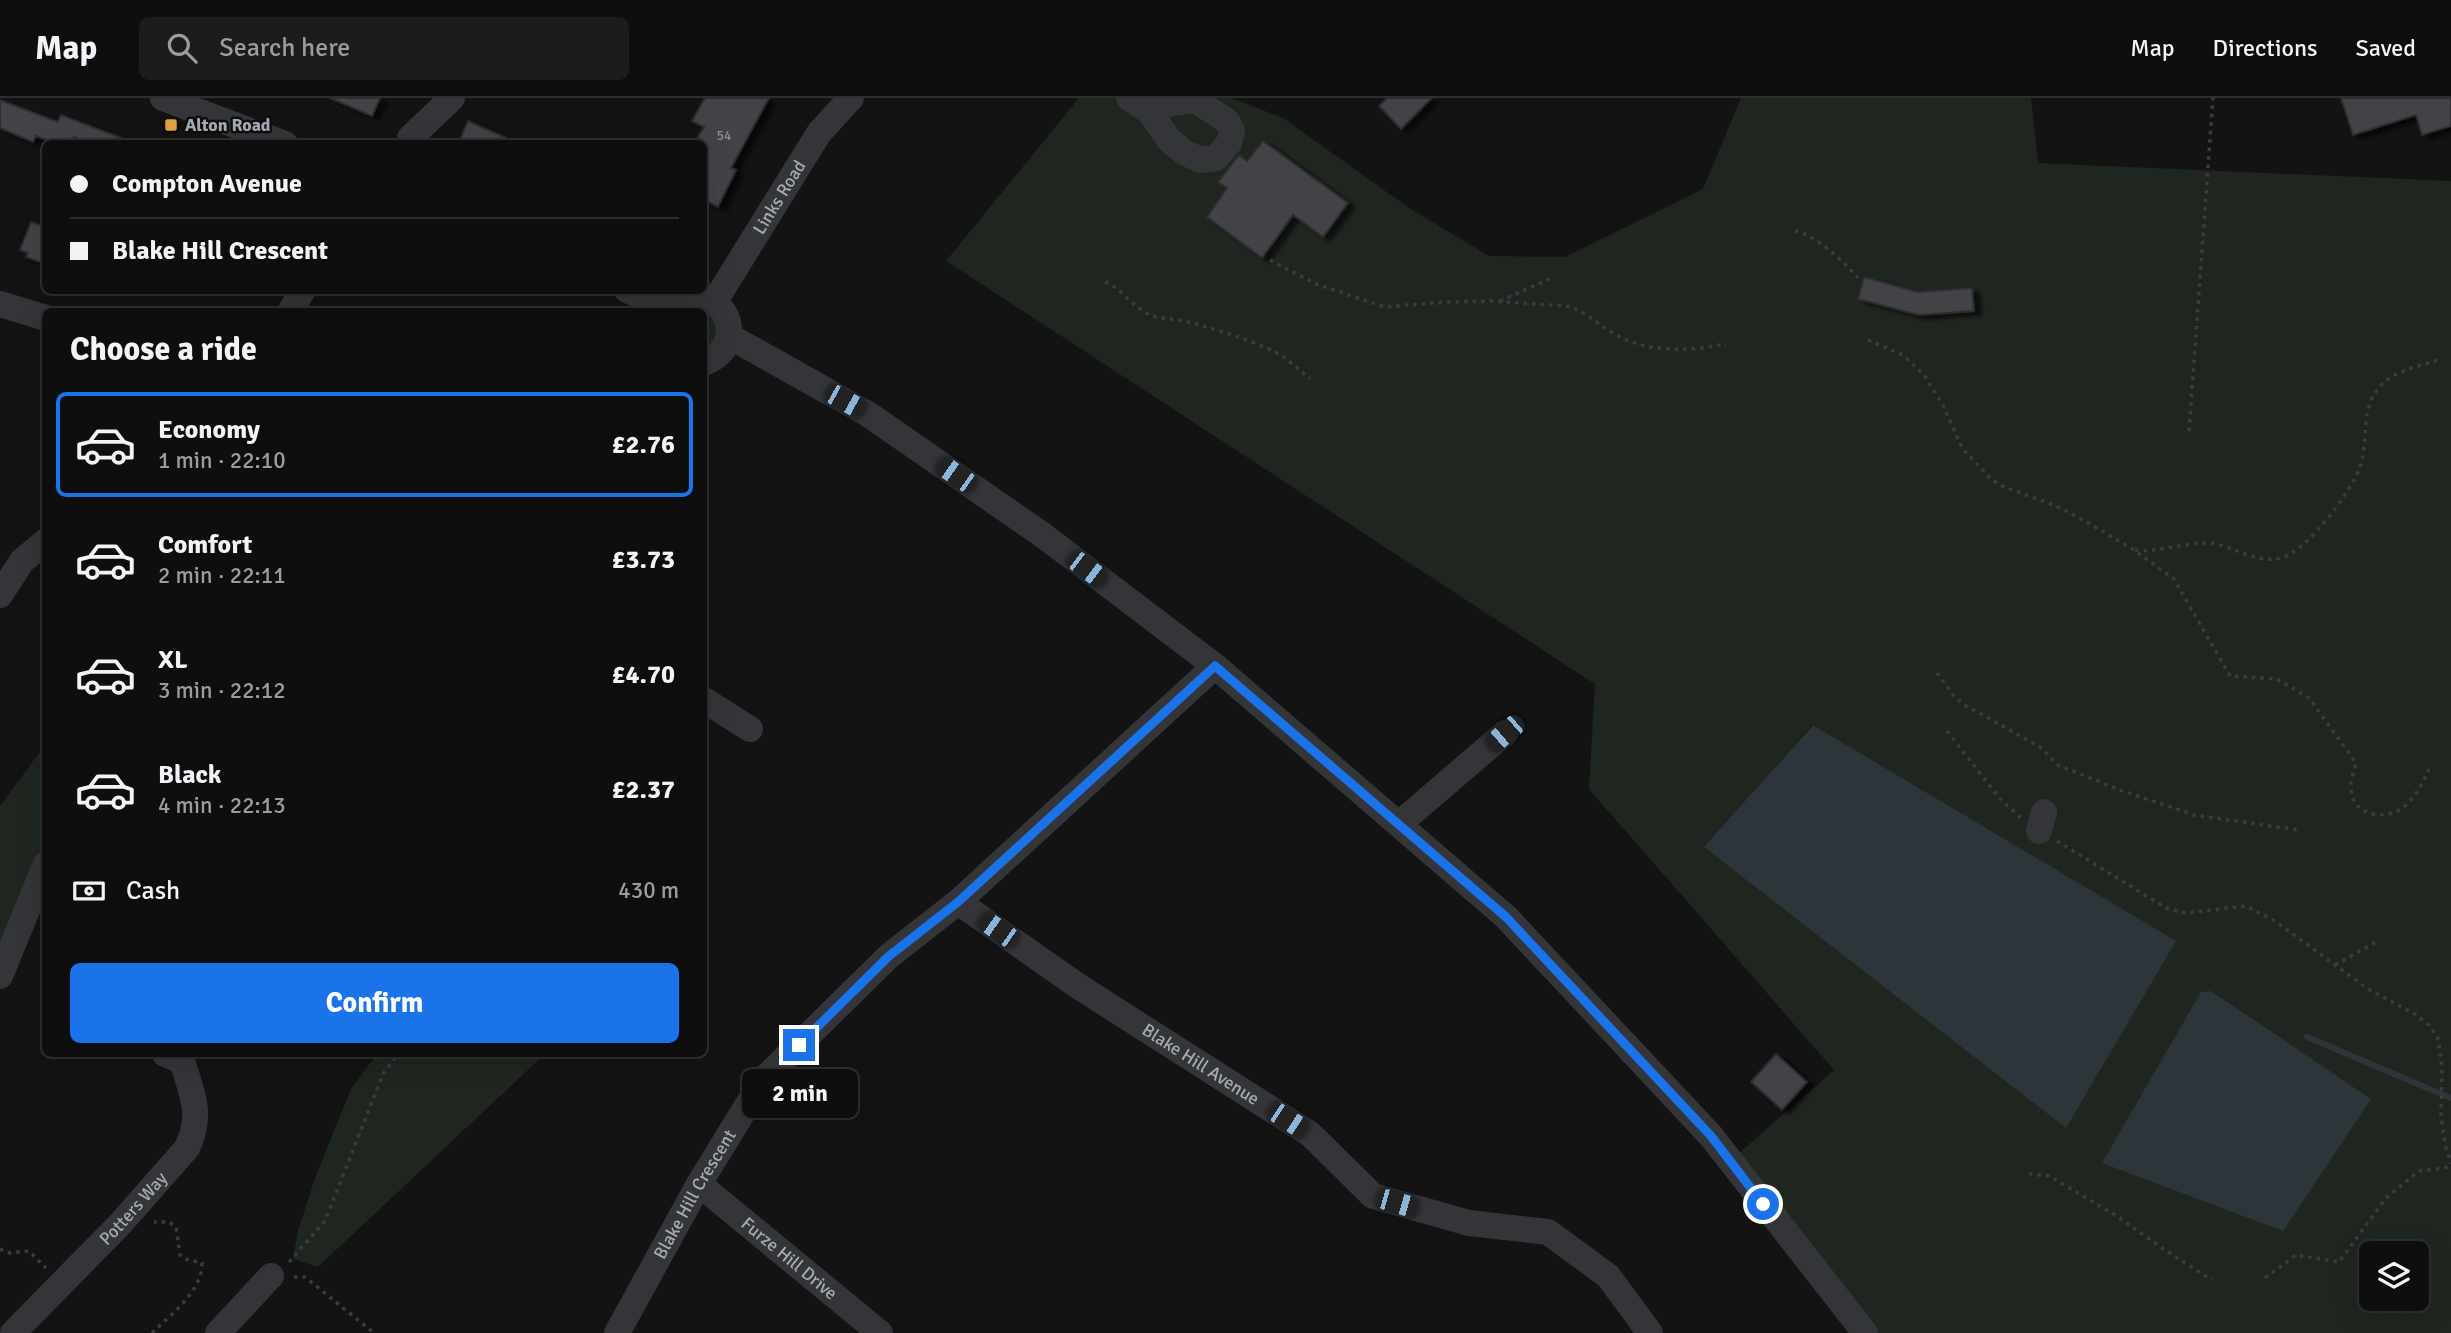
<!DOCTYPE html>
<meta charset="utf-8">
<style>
:root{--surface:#0e0e0f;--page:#1c1c1d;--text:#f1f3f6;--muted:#9b9c9e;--line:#2e2e2f;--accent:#1a73e8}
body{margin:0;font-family:Signika,sans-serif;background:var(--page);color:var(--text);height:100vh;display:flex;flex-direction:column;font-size:26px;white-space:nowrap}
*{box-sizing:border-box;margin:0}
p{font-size:23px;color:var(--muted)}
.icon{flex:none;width:38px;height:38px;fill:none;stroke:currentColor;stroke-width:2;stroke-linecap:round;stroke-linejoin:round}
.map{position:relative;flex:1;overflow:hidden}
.side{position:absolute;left:42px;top:210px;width:665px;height:749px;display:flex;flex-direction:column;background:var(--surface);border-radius:10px;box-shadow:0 7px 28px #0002,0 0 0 2px var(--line)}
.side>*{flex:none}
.guide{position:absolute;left:42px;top:42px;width:665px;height:154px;border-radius:10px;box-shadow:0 7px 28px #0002,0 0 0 2px var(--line);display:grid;align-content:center;height:154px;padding:0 28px;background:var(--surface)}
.buttons{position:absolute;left:2359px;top:1143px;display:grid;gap:14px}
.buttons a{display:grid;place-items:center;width:70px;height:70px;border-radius:10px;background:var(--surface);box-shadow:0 7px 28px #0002,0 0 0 2px var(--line);font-size:35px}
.end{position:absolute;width:32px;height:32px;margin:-16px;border:9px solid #1a73e8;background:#fff;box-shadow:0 0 0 4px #fff}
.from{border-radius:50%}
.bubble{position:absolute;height:49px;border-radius:10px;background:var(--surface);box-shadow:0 7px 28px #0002,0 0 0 2px var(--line);font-size:23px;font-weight:700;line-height:49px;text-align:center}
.car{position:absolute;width:21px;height:42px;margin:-21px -10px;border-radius:9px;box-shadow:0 0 5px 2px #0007;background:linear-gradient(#222 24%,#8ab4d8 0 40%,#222 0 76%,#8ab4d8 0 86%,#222 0)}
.guide b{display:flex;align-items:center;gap:24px;height:66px;font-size:26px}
.guide b+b{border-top:2px solid var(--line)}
.guide i{width:18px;height:18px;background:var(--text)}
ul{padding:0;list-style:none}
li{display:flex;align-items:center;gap:21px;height:105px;margin:0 14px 10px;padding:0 14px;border:4px solid transparent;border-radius:10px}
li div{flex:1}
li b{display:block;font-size:26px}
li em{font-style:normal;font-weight:700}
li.active{border-color:var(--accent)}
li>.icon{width:63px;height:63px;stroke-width:1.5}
h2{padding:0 28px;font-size:32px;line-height:84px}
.pay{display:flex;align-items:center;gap:18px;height:77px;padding:0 28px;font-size:26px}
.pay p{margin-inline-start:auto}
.button{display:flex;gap:14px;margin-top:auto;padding:14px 28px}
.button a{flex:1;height:80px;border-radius:10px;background:var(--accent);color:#fff;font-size:28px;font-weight:700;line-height:80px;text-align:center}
header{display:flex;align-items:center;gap:42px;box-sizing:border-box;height:98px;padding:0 35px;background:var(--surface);border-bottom:2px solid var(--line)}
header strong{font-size:33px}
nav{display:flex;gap:38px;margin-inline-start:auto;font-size:24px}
.search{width:490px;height:63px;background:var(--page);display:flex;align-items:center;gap:18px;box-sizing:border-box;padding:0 24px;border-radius:10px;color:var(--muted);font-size:26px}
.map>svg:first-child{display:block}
.green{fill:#1f2620;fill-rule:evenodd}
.water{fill:#2d353b}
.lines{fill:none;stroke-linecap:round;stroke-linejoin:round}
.stream{stroke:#2d353b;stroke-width:6}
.building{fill:#424347;stroke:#2d2d30;stroke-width:2;filter:url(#shadow)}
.path{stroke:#3a3c40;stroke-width:3.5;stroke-dasharray:3.5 5;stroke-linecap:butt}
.minor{stroke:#343539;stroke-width:26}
.route{stroke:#1a73e8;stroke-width:9}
.poi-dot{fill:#dfa440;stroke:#0e0e0f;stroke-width:2.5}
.labels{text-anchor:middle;stroke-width:5;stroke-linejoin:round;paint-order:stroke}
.number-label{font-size:14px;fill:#8d9098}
.poi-label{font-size:18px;font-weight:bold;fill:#a6aab3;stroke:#0e0e0f;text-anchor:start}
.street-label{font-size:18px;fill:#a6aab3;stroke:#0e0e0f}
</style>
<header>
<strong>Map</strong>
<div class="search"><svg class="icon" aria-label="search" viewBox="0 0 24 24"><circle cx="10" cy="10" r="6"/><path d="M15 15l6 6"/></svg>Search here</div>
<nav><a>Map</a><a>Directions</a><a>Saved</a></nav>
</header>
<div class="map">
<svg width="2451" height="1235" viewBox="0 0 2451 1235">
<defs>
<filter id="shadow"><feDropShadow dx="7" dy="4" stdDeviation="2" flood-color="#0009"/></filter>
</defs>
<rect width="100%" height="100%" fill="#131314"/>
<!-- green -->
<path class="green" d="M1079 0H1232L1283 20 1409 110 1489 158 1565 159 1703 91 1741 0H2031L2038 65 2451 83V1235H1865L1730 1063 1834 972 1589 691 1595 586 946 163ZM1812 627H1813L2175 843 1705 750ZM2371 1155H2417V1200H2371Z
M683 197 728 222 704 265V214H663Z
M45 647V766L0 878V708Z
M377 956H545L318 1169 293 1161 298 1133 315 1080 351 991Z"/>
<!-- water -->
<path class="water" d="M1813 627 2176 843 2066 1030 1704 749Z
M2211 893 2371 1001 2283 1133 2102 1065 2201 894Z"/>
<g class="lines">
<!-- stream -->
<path class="stream" d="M2307 939 2451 1000"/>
</g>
<!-- building -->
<path class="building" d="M330 0H380L372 18Z
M705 0H769L731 70 736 72 718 109 704 102V46L694 45 704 29 692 23Z
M1387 0H1432L1401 31 1379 8Z
M2341 0H2451V28L2422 37 2416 17 2353 37Z
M0 2 58 24 61 17 132 44 131 46H92L74 39 72 46H57L36 38 33 44 0 30Z
M468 23 520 46H458Z
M1263 43 1348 105 1323 139 1293 117 1262 160 1207 119 1227 90 1218 84 1239 57 1247 63Z
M31 124 46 129V166L26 159 28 155 20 152Z
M1864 179 1918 194 1972 190 1974 213 1919 217 1858 201Z
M1776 956 1807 984 1782 1012 1751 984Z"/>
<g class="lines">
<!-- path -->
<path class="path" d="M1795 133C1814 136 1846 165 1858 180
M1270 162 1316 186 1385 209 1445 204 1492 203 1565 208C1584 211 1597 226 1613 235 1647 256 1689 253 1726 246
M1105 184C1121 190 1132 208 1148 216 1158 221 1168 220 1179 222 1204 227 1266 246 1285 260 1294 267 1302 274 1310 281
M1500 203 1554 179
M1868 242 1903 257 1924 277 1943 307 1962 350 1990 380 2002 388 2056 408 2078 419 2134 452 2174 481 2230 578 2277 581 2309 600 2356 665C2354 673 2350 683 2351 692 2353 719 2387 723 2405 708 2416 698 2423 684 2429 671
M2189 333 2213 0
M2135 452C2159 455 2184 444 2209 445 2232 447 2252 464 2276 461 2304 459 2350 395 2360 369 2369 343 2360 316 2377 292 2391 273 2417 269 2438 262
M1937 575 1954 598 1963 606 2040 649 2058 667 2120 692 2194 717 2298 732
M1947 633 2000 701 2021 720
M2057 743 2166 810 2185 815 2246 808 2275 823 2368 891 2415 916 2429 927 2438 940 2442 970 2441 1018 2445 1046 2451 1066
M2335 867 2378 843
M2029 1076 2049 1078 2115 1117 2168 1154 2212 1182
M0 1151 10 1155 29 1153 46 1170
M289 1164 325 1123 383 976 398 956
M294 1179H305L374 1235
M2265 1180 2296 1157 2339 1164 2386 1100 2419 1073 2451 1069
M152 1235C171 1216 202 1194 202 1165L185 1161 180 1157 176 1129 169 1124H154"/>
<!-- minor -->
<g class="minor">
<path d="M163 0 285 46"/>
<path d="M1129 0 1150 14 1169 42 1184 54 1200 62 1216 60 1229 45 1232 33 1227 23 1195 2 1172 5 1150 14"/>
<path d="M410 40 452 0"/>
<path d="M627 192 665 210"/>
<path id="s1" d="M715 203 819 35 851 0"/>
<path d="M0 206 46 220"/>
<path d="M290 214 303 192"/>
<path d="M663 214C702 160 764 240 704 265"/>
<path d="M729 238 868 316 1044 438 1215 568 1506 819 1711 1038 1865 1235"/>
<path d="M0 497 22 463 46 443"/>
<path d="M704 602 750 631"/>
<path d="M1399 726 1505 635"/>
<path d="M2039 733 2044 714"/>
<path id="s2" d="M958 804 1078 888 1310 1036 1373 1098 1469 1125 1548 1134 1608 1178 1650 1235"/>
<path d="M0 878 46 766"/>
<path id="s3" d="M699 1086 880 1235"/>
<path id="s4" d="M13 1235 121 1125 187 1050C203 1017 192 995 182 963L165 956"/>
<path d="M218 1235 271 1178"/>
<path id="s5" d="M617 1235 699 1086 762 983 889 858 958 804 1215 568"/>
</g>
</g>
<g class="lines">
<!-- route -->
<path class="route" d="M799 947 889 858 958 804 1215 568 1506 819 1711 1038 1763 1106"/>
</g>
<!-- markers -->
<rect class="poi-dot" x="164" y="20" width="14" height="14" rx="3.5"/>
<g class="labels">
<!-- number labels -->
<g class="number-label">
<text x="724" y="42">54</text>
</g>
<!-- poi labels -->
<g class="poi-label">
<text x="185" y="33">Alton Road</text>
</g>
<!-- street labels -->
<g class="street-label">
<text dy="6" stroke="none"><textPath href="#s1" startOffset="122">Links Road</textPath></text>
<text dy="6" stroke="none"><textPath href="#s2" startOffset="292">Blake Hill Avenue</textPath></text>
<text dy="6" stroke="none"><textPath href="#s5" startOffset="159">Blake Hill Crescent</textPath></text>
<text dy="6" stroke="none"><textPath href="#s4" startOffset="173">Potters Way</textPath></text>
<text dy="6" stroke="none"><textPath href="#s3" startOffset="117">Furze Hill Drive</textPath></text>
</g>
</g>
</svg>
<div class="buttons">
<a><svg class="icon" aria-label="layers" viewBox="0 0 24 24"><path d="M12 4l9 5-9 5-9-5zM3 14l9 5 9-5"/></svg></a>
</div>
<i class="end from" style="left:1763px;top:1106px"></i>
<i class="end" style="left:799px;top:947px"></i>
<div class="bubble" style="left:742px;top:971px;width:116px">2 min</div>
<i class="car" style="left:845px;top:303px;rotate:119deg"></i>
<i class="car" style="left:956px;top:377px;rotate:305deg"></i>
<i class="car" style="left:1087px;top:471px;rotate:127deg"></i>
<i class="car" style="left:1505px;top:635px;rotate:229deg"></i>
<i class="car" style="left:998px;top:832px;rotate:305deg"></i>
<i class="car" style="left:1288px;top:1022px;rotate:123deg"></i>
<i class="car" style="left:1397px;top:1105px;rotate:106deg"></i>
<div class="guide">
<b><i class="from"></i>Compton Avenue</b>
<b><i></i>Blake Hill Crescent</b>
</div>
<section class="side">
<h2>Choose a ride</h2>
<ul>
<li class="active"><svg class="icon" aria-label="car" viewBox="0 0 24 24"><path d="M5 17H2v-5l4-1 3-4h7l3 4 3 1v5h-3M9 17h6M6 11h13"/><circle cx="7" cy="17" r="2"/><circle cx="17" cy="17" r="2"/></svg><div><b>Economy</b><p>1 min · 22:10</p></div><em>£2.76</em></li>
<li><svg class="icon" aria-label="car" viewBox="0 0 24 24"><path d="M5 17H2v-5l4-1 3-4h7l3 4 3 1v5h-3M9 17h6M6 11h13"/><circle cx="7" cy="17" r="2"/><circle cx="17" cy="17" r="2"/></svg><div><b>Comfort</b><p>2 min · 22:11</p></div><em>£3.73</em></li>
<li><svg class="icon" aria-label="car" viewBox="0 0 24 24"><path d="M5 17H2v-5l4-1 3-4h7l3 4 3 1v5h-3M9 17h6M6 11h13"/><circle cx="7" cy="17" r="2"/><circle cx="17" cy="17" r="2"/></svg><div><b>XL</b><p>3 min · 22:12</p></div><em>£4.70</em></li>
<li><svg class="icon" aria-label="car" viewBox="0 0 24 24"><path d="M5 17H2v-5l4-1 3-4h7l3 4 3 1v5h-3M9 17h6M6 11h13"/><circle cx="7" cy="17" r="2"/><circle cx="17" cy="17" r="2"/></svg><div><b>Black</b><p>4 min · 22:13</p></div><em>£2.37</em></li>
</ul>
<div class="pay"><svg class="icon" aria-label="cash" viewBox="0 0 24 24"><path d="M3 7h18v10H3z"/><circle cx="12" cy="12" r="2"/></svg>Cash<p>430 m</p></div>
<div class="button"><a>Confirm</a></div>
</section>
</div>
